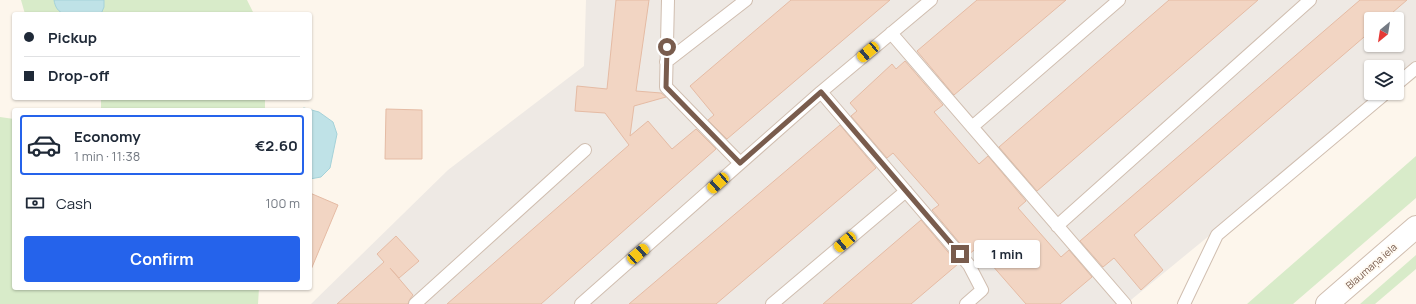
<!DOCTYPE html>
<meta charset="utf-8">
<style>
:root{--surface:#fff;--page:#f6f6f7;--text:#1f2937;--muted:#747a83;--line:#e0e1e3;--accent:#2563eb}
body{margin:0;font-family:Manrope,sans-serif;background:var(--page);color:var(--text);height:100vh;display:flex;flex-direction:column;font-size:15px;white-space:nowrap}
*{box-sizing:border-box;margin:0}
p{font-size:13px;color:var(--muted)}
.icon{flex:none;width:22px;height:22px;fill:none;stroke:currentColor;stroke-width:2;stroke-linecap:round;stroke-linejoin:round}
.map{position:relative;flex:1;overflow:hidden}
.details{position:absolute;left:12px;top:108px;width:300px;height:182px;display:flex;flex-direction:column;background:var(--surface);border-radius:4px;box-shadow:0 1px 3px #0004}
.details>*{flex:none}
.guide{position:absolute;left:12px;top:12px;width:300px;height:88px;border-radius:4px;box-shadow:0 1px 3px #0004;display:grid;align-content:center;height:88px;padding:0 12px;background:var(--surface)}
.needle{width:26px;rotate:210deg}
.buttons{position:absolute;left:1364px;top:12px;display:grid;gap:8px}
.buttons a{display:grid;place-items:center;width:40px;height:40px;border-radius:4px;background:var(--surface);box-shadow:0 1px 3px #0004;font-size:20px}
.end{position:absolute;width:18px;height:18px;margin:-9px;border:5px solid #795c4d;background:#fff;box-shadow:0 0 0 2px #fff}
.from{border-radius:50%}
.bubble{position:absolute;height:28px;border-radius:4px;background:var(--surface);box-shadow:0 1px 3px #0004;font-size:13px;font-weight:700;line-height:28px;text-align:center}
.car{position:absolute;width:12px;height:24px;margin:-12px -6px;border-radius:5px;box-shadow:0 0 3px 1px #0007;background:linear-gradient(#f5c518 24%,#345 0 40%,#f5c518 0 76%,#345 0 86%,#f5c518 0)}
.guide b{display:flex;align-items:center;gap:14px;height:38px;font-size:15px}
.guide b+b{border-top:1px solid var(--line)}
.guide i{width:10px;height:10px;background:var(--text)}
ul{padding:7px 0 0;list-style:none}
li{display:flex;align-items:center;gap:12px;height:60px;margin:0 8px 6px;padding:0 4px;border:2px solid transparent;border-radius:4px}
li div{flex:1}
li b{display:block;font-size:15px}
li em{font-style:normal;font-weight:700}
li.active{border-color:var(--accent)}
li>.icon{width:36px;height:36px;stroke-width:1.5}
.pay{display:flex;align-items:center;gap:10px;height:44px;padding:0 12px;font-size:15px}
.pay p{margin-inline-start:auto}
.button{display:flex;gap:8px;margin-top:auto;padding:8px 12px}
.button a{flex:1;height:46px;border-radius:4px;background:var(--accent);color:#fff;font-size:16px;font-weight:700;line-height:46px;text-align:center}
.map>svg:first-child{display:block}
.industrial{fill:#eee9e4;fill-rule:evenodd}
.green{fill:#d8ebc9}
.water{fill:#bfe2e7;stroke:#a5d2d9}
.building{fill:#f2d5c3;stroke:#e5bba4}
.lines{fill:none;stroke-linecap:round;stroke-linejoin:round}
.lane-casing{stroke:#d0beb0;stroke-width:14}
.street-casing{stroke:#d0beb0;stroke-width:24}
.lane{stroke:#fff;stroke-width:12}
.street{stroke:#fff;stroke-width:22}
.route{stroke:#795c4d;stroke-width:5}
.labels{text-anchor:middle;stroke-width:3.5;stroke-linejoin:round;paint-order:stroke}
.street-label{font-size:10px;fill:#795c4d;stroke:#fffaf2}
</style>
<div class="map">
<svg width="1416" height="304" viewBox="0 0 1416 304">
<rect width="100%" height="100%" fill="#fdf6ec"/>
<!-- industrial -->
<path class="industrial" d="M586 0H1416V66L1397 82V67H1371V93H1383L1126 304H311L448 170 584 66ZM1371 19H1397V45H1371Z"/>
<!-- green -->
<path class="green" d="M21 0H247L254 14H25Z
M101 98H265V110H101Z
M0 117 14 119V288H259L258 304H0Z
M1416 156V198L1293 304H1247Z
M1416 255V269L1375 304H1360Z"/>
<!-- water -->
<path class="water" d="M54 0H104V7L101 14H65C58 12 55 7 54 0Z
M304 108 319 112 333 122 337 134 330 168 321 177 310 179V110H298Z"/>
<!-- building -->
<path class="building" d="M616 0H649L636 91 661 93 666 97 634 106 630 136 648 121 672 149 696 129 716 149 541 304H447L629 145 605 113 575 111 577 86 607 89Z
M791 0H890L727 139 708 120 714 115 690 86Z
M977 0H1066L954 95 917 51Z
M1169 0H1258L1037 191 999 147Z
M1360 0H1407L1385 19H1371V31L1134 235 1163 270 1141 290 1114 258 1103 267 1080 241Z
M905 61 943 105 934 112 979 164 988 156 1026 201 1018 208 1061 257 1069 250 1092 277 1060 304H1026L977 248 969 254 932 210 939 205 893 153 887 158 851 116 857 111 850 103 892 64 896 69Z
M386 109 422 110V159H385Z
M840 125 876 168 716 304H629Z
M310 193 338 205 310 272Z
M921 220 958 264 911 304H823Z
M396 236 419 261 399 278 390 268 413 295 410 299 408 304H337L384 262 377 254Z"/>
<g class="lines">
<!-- lane casing -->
<g class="lane-casing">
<path id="lane" d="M668 0 666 87 740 163
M891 33 1125 304
M666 62 746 0
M1397 84 1416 68
M821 92 969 265 982 290 966 304
M972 127 1119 0
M1057 226 1310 0
M415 304 585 150
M581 304 821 92 931 0
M772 304 906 191
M1184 304 1217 235 1386 93"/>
</g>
<!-- street casing -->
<g class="street-casing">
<path id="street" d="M1327 304 1416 227"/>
</g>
<!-- lane -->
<use href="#lane" class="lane"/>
<!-- street -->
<use href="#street" class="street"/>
</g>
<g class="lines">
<!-- route -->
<path class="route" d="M667 47 666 87 740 163 821 92 960 254"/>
</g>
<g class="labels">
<!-- street labels -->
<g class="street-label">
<text transform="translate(1371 266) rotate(-41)" y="4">Blaumaņa iela</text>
</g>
</g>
</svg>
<div class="buttons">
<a><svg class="needle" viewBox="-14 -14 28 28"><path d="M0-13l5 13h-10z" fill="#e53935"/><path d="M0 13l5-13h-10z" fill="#747a83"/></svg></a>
<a><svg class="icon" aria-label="layers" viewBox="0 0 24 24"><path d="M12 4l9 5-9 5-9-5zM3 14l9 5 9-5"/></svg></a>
</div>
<i class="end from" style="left:667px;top:47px"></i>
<i class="end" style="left:960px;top:254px"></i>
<div class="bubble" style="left:974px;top:240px;width:66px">1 min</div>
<i class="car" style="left:868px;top:52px;rotate:230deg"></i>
<i class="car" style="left:718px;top:183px;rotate:228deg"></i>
<i class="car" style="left:845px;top:242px;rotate:230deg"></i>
<i class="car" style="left:638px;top:254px;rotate:49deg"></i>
<div class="guide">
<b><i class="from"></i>Pickup</b>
<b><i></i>Drop-off</b>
</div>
<section class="details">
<ul>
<li class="active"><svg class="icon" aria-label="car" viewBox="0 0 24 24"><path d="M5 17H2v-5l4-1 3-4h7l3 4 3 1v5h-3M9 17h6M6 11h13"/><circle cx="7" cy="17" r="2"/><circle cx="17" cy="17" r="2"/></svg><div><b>Economy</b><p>1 min · 11:38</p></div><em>€2.60</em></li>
</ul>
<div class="pay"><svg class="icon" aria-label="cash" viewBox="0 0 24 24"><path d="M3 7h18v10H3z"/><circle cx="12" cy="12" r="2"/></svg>Cash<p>100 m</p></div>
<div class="button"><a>Confirm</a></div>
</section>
</div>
